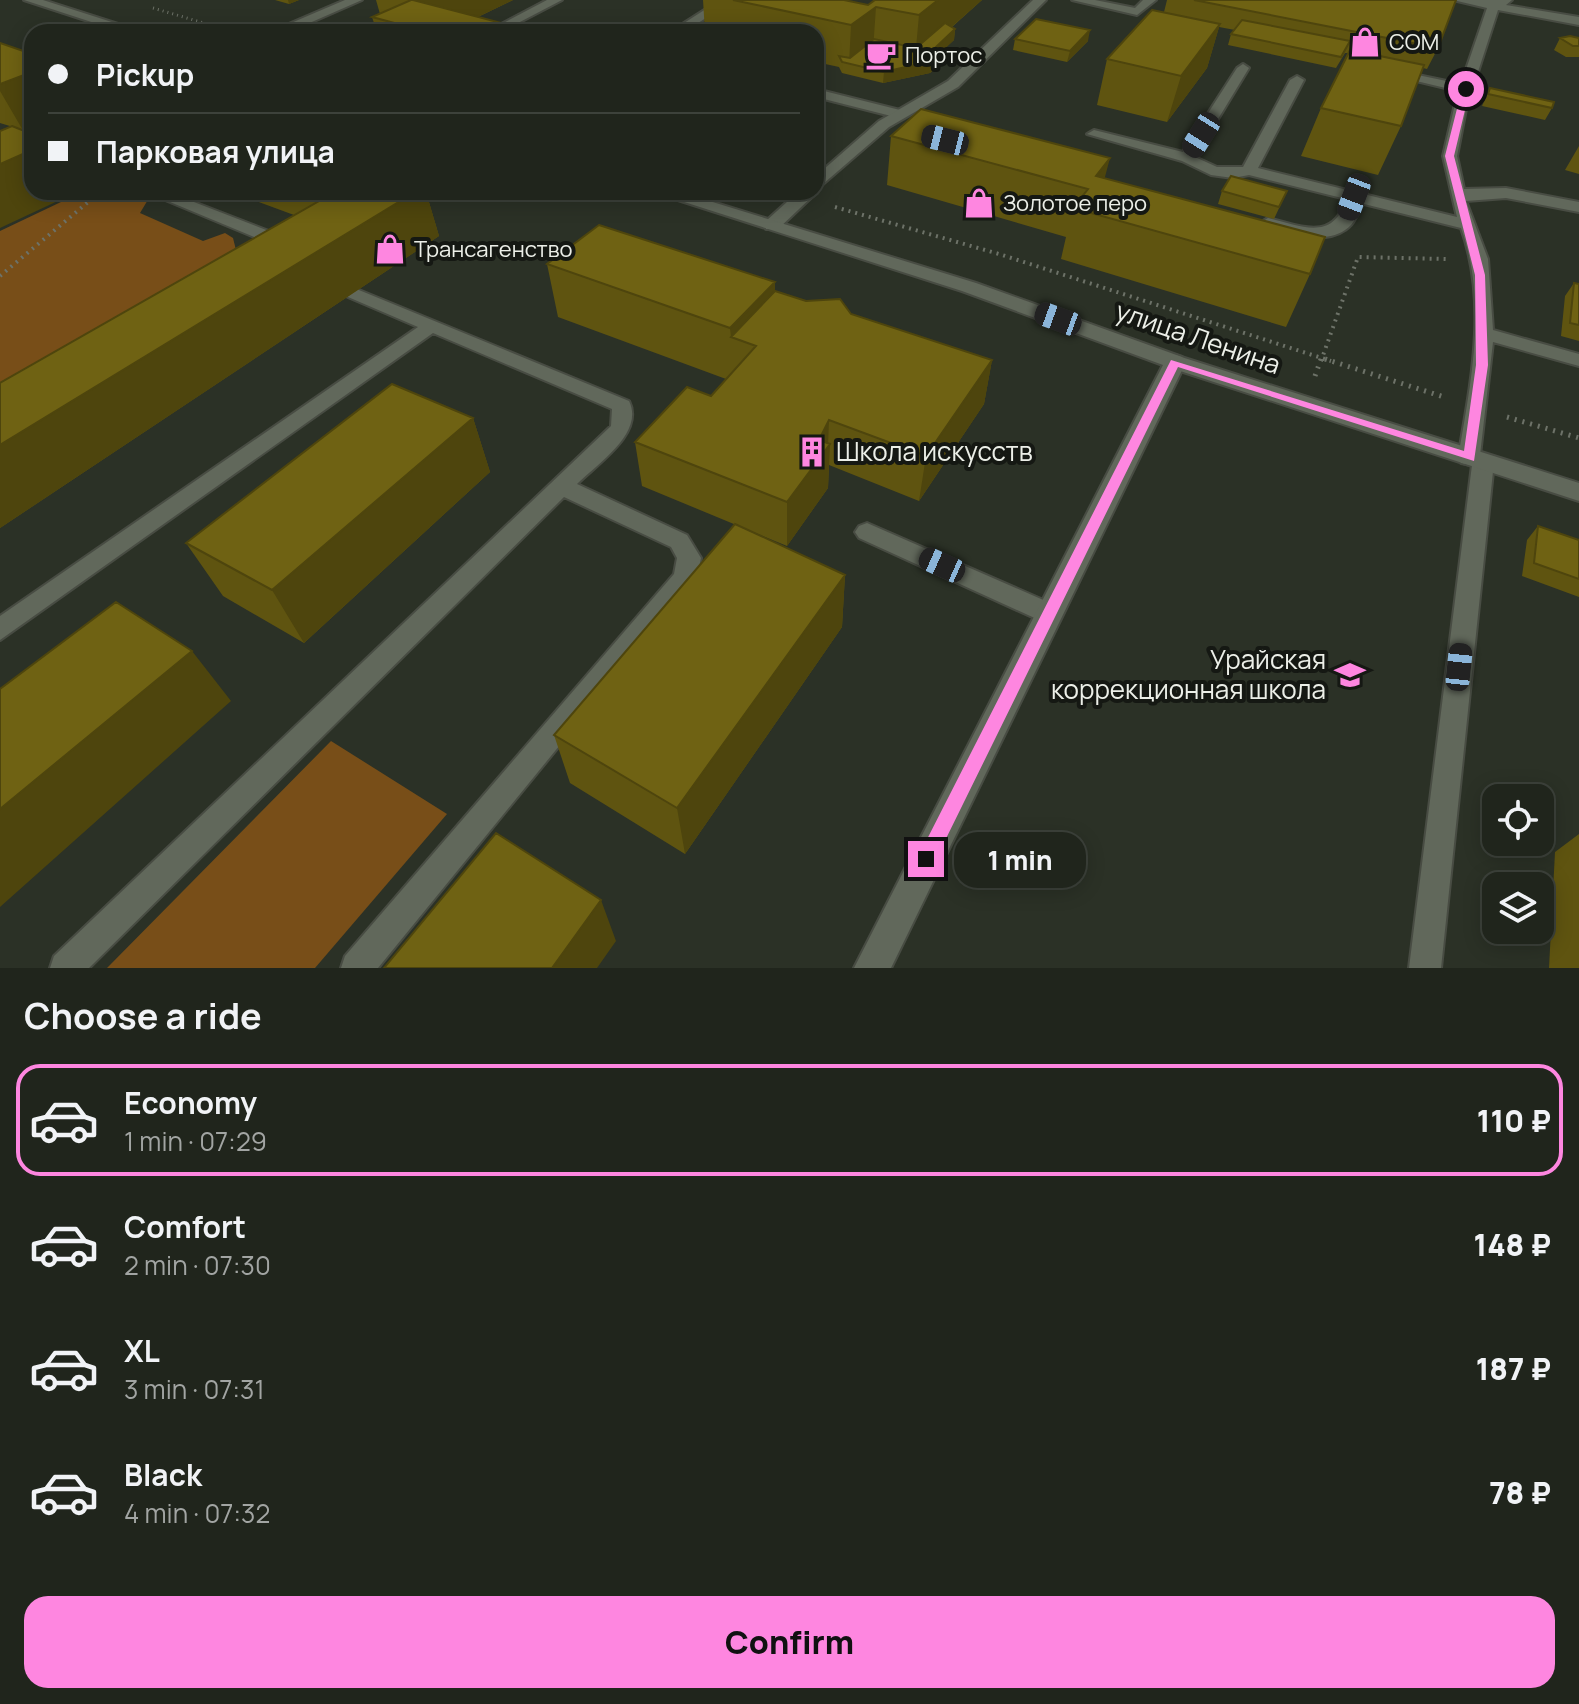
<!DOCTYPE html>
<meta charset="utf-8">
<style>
:root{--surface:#20251c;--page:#282d25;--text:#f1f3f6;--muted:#a2a5a3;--line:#3d423b;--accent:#fe86e0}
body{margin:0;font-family:Manrope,sans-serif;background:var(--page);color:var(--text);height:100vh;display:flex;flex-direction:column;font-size:30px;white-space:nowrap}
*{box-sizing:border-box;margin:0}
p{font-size:26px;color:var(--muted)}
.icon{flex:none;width:44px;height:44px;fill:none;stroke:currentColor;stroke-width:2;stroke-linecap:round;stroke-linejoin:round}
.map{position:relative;height:968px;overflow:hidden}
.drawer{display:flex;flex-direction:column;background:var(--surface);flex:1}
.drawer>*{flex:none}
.top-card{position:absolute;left:24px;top:24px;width:800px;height:176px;border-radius:24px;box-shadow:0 4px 20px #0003,0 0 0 2px var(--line);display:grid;align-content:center;height:176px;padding:0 24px;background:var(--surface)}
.fabs{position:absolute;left:1482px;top:784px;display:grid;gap:16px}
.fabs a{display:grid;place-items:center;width:72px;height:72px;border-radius:16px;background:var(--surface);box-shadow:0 4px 20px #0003,0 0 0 2px var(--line);font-size:40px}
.end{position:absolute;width:36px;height:36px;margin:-18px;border:10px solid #fe86e0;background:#111;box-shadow:0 0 0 4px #111}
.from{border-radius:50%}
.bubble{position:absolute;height:56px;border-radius:24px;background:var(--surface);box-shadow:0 4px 20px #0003,0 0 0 2px var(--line);font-size:26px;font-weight:800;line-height:56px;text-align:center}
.car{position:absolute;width:24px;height:48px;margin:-24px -12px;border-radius:10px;box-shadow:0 0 6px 2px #0007;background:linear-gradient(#222 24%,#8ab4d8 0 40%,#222 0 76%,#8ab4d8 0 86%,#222 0)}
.top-card b{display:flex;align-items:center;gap:28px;height:76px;font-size:30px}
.top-card b+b{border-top:2px solid var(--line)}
.top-card i{width:20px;height:20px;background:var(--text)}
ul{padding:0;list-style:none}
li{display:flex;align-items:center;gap:24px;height:112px;margin:0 16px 12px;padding:0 8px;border:4px solid transparent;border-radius:24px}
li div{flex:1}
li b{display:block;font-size:30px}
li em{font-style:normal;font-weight:800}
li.on{border-color:var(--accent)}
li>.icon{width:72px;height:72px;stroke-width:1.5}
h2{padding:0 24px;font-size:36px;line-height:96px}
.button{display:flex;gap:16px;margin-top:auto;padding:16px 24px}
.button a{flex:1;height:92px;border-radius:24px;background:var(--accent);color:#111;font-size:32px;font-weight:800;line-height:92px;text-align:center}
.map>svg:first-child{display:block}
.green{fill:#784e18}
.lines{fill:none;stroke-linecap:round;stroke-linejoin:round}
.lane-casing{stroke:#484c43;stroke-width:4}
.street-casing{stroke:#484c43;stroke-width:4}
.secondary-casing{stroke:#484c43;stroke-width:4}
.path-far2{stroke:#6d7268;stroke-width:3;stroke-dasharray:1 4;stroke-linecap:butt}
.path-far1{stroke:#6d7268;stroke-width:4;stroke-dasharray:2 5;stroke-linecap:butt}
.path{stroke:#6d7268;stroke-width:5;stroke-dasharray:2 6;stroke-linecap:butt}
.lane{fill:#61685b;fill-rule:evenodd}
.street{fill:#61685b;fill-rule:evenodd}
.secondary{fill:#61685b;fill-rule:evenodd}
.wall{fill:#5f5410}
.shaded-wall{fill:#4e450d}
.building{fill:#6f6213;stroke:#4e450d;stroke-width:2}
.route{fill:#fe86e0}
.labels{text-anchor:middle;stroke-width:8;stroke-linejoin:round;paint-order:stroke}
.far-poi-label{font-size:22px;fill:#ecefe8;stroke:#151813;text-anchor:start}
.street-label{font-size:26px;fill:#ecefe8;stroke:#151813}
.poi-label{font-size:26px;fill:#ecefe8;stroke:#151813;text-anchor:start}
</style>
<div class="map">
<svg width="1579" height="968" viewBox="0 0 1579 968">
<rect width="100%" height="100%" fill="#2b3126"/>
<!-- green -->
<path class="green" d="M82 192H136L149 198 140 213 203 241 225 233 233 238 236 250 0 397V231Z
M331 741 447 814 315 968H107Z"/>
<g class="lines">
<!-- lane casing -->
<g class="lane-casing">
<path id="lane" d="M547 0H562L501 32H486Z
M720 0H734L684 32H670Z
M1072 0H1095L1135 8 1143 0H1156L1137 15Z
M1453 0H1512L1506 5 1579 17V25L1498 10 1466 109 1457 156 1464 189 1506 188 1579 202V212L1506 198 1466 201 1488 259 1493 330 1579 354V366L1493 342 1480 455 1491 457 1494 462 1441 968H1409L1472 465 1461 463 1458 458C1471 382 1488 303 1461 228L1360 203C1358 213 1355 224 1345 230 1326 244 1277 238 1260 223L1268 218C1301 226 1334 242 1346 199L1249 175 1233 178 1211 175 1182 161 1087 134 1094 130 1183 152 1237 68 1243 64 1249 68 1195 157 1217 167H1243L1290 80 1297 76 1304 80 1258 168 1457 217 1443 156 1458 91 1383 73 1389 69 1461 84 1487 8Z
M816 89 904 111 906 114 899 118 816 97Z
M146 192H168L279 235 281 239 275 256H263L264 241Z
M354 288 629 401C645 433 597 464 577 484L687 535 701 558 697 577 378 968H341L345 956 674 574 677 558 671 547 564 497 89 968H50L54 956 611 426 612 409 433 333 0 640V616L418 327 348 297 345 293Z
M867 523 1057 606 1060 613 1057 620 1048 623 1039 620 859 538 855 532 859 526Z"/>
</g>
<!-- street casing -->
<g class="street-casing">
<path id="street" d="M345 0H362L289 32H270Z
M1033 0H1046L958 87 889 127 816 190V176L879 121 948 81Z
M798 192H817L778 229H766V221Z
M1175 355 1579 483V501L1168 367 1164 362 1168 357Z"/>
</g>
<!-- secondary casing -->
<g class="secondary-casing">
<path id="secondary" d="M24 0H43L143 32H122Z
M653 192H680L976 283 1182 357 1186 362 891 968H854L1163 365 962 291Z"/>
</g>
<!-- path-far2 -->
<path class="path-far2" d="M153 8 234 32"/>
<!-- path-far1 -->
<path class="path-far1" d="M835 207 999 254 1331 361
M0 276 100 192
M1321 361 1358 257 1446 259"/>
<!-- path -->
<path class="path" d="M1325 359 1444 397
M1315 376 1321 359
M1507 417 1579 438"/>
<!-- lane -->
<use href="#lane" class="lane"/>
<!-- street -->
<use href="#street" class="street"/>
<!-- secondary -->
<use href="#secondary" class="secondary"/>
</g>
<!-- wall -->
<path class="wall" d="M275 0H299L289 4Z
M376 0H513L478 17 536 32H377L372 17 380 14Z
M703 0H844L868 5 875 0H982L952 27 955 29 954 40 943 50 942 62 930 73 883 83 842 73 839 67 816 62V32H705Z
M1167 0H1456L1438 48 1427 69 1423 68 1401 126 1378 175 1301 156 1321 108 1348 53H1345L1336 68 1228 45 1231 34 1235 30 1219 27 1207 68 1167 122 1097 105 1107 59 1164 12Z
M1560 38H1579V57H1566L1554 50Z
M1015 39 1088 41 1067 62 1013 50Z
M0 43 32 54V129L26 131 0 123Z
M1490 88 1552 108 1545 120 1482 106Z
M891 136 1105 178 1310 274 1286 327 1061 259 1066 237 887 185Z
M1579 146V174L1565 170Z
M1222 191H1287L1274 219 1218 204Z
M232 192H426L439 236 0 528V383L294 215Z
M547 264 775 282V291L992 360 984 404 919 501 829 465 828 488 787 546 642 486 635 442 711 396 726 379 558 317Z
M1574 283 1579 284V341L1561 336 1565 296Z
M473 418 490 472 304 643 223 596 186 543Z
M1538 526 1579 540V597L1522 576 1527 540Z
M845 575 842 627 685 854 570 783 554 735Z
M1579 834V968H1549L1555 852Z"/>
<!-- shaded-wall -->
<path class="shaded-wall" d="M288 0H299L289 4Z
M412 0H513L446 32Z
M938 0H982L915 59 919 15Z
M876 7 873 50 849 64 851 25Z
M1220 24 1207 68 1167 122 1181 76Z
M955 29 954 40 935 58 944 50 942 62 930 73 883 83 884 72Z
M1090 30 1088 41 1067 62 1070 51Z
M32 72V129L24 132 0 91V84Z
M820 97 819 109 816 112V101Z
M32 150V192H77L0 228V164Z
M1110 158 1097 207 1096 176Z
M415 192H426L439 236 0 528V445Z
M775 282V334L756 346 731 337 730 328Z
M992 360 984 404 919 501 926 456Z
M473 418 490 472 304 643 272 590Z
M829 420 828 446 830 444 828 488 787 546V502Z
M845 575 842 627 685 854 677 808Z
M192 651 231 701 0 907V809Z
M601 900 616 941 597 968H552Z"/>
<!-- building -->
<path class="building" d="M411 0H413L536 32H428L372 17Z
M733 0H844L868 5 875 0H938L919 15 876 7 851 25Z
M1194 0H1456L1438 48Z
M1152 10 1220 24 1181 76 1107 59Z
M1036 19 1090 30 1070 51 1015 39Z
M1242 20 1350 41 1341 57 1231 34Z
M945 23 955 29 935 48 944 50 932 61 884 72 842 62 839 56 850 58 874 39 916 48Z
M1570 36 1579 38V46H1573L1560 38Z
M0 43 32 54V72L0 84Z
M1350 50 1424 65 1401 126 1321 108Z
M1490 88 1554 102 1552 108 1488 94Z
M921 109 1110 158 1096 176 1325 237 1310 274 1073 208 1088 189 891 136Z
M12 126 32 134V150L0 164V131Z
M1231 176 1287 191 1279 207 1222 191Z
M335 192H415L0 445V383Z
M599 225 775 282 730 328 547 264Z
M1574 283 1579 284V325L1570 323Z
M775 291 806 301 840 299 851 314 992 360 926 456 829 420 819 440 830 444 787 502 635 442 687 387 711 396 756 346 731 337Z
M392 384 473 418 272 590 186 543Z
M735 524 845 575 677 808 554 735Z
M1538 526 1579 540V579L1534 563Z
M116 602 192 651 0 809V689Z
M496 833 601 900 552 968H384Z"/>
<!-- route -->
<path class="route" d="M1466 86 1470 89 1454 156 1485 275 1488 365 1474 461 1178 367 933 865H920V853L1171 360 1464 451 1476 365 1475 275 1445 156 1462 89Z"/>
<!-- icons -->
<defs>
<g id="shop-bare" transform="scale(2.4)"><path d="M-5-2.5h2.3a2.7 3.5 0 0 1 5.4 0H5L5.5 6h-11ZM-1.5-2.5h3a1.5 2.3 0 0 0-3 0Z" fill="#fe86e0" stroke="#151813" stroke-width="2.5" paint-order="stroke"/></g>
<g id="cafe-bare" transform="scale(2.4)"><path d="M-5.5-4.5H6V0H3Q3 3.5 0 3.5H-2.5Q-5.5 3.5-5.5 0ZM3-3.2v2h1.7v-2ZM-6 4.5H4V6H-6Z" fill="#fe86e0" stroke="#151813" stroke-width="2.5" paint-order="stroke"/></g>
<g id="building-bare" transform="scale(2.4)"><path d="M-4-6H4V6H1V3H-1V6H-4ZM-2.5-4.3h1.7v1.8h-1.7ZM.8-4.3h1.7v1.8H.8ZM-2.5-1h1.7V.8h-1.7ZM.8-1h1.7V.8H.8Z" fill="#fe86e0" stroke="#151813" stroke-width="2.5" paint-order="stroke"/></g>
<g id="school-bare" transform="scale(2.4)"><path d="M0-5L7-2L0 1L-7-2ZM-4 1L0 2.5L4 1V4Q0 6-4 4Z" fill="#fe86e0" stroke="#151813" stroke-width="2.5" paint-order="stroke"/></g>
</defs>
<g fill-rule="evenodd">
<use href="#shop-bare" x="1365" y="42"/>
<use href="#cafe-bare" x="881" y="55"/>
<use href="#shop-bare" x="979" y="203"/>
<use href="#shop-bare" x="390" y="249"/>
<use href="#building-bare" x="812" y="452"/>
<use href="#school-bare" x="1350" y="675"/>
</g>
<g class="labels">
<!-- far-poi labels -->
<g class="far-poi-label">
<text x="1389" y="50">СОМ</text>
<text x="905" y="63">Портос</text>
<text x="1003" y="211">Золотое перо</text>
<text x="414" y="257">Трансагенство</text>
</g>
<!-- street labels -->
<g class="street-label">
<text transform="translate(1198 338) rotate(19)" y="9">улица Ленина</text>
</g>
<!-- poi labels -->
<g class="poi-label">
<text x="836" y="461">Школа искусств</text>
<text x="1326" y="669" text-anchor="end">Урайская<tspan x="1326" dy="30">коррекционная школа</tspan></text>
</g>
</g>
</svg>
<div class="fabs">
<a><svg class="icon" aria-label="locate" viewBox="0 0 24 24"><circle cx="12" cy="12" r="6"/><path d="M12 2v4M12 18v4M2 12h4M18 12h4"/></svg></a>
<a><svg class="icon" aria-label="layers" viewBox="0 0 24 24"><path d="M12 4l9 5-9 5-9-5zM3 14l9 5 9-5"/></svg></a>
</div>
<i class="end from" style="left:1466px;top:89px"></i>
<i class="end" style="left:926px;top:859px"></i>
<div class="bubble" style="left:954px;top:832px;width:132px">1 min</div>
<i class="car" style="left:1201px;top:135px;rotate:212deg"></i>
<i class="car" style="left:945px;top:140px;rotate:284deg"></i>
<i class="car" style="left:1354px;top:197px;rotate:201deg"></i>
<i class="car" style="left:1058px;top:319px;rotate:290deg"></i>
<i class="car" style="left:942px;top:565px;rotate:294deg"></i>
<i class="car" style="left:1459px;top:667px;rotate:6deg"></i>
<div class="top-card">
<b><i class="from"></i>Pickup</b>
<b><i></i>Парковая улица</b>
</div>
</div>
<section class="drawer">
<h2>Choose a ride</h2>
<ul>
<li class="on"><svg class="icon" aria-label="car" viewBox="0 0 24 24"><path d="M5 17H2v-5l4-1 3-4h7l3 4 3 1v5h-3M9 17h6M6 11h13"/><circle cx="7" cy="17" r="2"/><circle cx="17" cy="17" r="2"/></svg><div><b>Economy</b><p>1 min · 07:29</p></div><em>110 ₽</em></li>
<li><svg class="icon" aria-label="car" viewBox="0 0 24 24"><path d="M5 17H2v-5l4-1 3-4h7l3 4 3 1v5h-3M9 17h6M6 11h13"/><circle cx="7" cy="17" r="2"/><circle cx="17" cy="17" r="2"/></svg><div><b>Comfort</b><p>2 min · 07:30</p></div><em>148 ₽</em></li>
<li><svg class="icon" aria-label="car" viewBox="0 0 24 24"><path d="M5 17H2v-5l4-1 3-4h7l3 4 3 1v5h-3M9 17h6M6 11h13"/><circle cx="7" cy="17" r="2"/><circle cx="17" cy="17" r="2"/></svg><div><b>XL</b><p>3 min · 07:31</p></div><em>187 ₽</em></li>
<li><svg class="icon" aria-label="car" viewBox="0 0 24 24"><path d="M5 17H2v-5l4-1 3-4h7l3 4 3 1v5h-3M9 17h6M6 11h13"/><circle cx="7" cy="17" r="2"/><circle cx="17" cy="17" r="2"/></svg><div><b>Black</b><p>4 min · 07:32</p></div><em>78 ₽</em></li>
</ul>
<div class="button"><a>Confirm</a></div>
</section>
